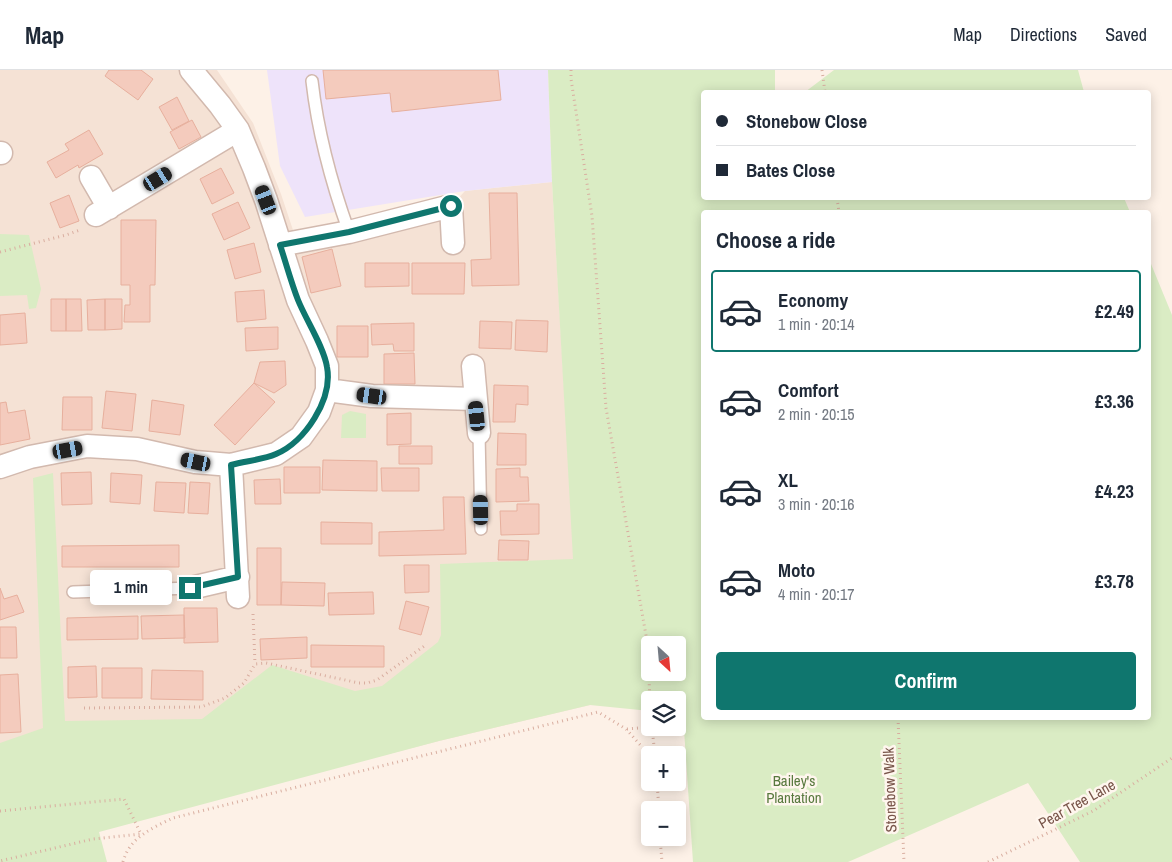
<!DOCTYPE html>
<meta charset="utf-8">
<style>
:root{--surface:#fff;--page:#f6f6f7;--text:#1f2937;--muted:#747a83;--line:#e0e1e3;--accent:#0f766e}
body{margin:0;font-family:"Archivo Narrow",sans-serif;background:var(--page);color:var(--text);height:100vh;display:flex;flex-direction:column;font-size:19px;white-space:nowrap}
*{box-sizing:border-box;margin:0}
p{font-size:16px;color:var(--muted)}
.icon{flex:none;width:28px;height:28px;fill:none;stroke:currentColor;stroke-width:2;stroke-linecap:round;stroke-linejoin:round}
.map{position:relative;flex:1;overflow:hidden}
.details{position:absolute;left:701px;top:140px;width:450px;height:510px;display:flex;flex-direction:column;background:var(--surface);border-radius:5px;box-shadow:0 2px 12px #0003}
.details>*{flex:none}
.hud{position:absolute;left:701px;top:20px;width:450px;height:110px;border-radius:5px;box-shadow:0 2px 12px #0003;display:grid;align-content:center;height:110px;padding:0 15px;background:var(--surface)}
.needle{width:32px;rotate:154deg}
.controls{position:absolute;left:641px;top:566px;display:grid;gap:10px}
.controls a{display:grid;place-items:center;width:45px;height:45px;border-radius:5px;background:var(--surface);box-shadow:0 2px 12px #0003;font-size:25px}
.end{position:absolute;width:22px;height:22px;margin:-11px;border:6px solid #0f766e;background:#fff;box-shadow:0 0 0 2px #fff}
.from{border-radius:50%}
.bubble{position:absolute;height:35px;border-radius:5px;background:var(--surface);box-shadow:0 2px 12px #0003;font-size:16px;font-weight:800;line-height:35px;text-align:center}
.car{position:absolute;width:15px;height:30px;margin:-15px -8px;border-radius:6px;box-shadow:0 0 4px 1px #0007;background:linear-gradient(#222 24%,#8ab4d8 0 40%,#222 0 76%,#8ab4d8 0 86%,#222 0)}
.hud b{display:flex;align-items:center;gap:18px;height:48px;font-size:19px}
.hud b+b{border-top:1px solid var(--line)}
.hud i{width:12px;height:12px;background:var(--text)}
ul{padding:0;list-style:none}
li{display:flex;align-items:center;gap:15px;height:82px;margin:0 10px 8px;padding:0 5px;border:2px solid transparent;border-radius:5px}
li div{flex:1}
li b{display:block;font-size:19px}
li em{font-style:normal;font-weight:800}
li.current{border-color:var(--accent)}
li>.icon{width:45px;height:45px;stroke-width:1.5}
h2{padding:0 15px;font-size:22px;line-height:60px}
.cta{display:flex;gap:10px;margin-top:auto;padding:10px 15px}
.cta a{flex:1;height:58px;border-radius:5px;background:var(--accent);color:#fff;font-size:20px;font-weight:800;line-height:58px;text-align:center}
header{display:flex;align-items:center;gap:30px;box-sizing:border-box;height:70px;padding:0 25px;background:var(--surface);border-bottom:1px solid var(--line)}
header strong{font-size:24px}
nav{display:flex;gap:28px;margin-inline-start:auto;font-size:18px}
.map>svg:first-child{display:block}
.residential{fill:#f5e2d5}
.education{fill:#eee3fa}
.green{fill:#daecc4;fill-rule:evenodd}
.building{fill:#f4cbbd;stroke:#e7af9d}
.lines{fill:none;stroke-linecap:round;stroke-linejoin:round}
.service-casing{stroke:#d2b9ae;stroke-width:14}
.minor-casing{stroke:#d2b9ae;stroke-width:25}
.path{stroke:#d9aea0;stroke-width:3;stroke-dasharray:1 4;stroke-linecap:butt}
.service{stroke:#fff;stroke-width:11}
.minor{stroke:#fff;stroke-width:22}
.route{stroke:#0f766e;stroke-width:6}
.labels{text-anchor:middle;stroke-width:5;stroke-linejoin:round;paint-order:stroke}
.park-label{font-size:15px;fill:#58793e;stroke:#fff6ee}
.street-label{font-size:15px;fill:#785449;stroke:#fff6ee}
</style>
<header>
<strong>Map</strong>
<nav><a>Map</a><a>Directions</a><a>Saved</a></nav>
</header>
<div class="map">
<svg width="1172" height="792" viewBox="0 0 1172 792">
<rect width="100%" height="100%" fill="#fdf1e7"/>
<!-- residential -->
<path class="residential" d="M0 0H217L253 53 281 124 295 166 451 136 465 121 552 112 574 489 590 635 439 671 0 784Z"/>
<!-- education -->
<path class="education" d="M267 0H548L552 112 465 121 305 147 280 96Z"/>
<!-- green -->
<path class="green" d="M548 0H775V22H704V128H1124L1130 142H704V648H1149V189L1172 245V792H1080L1028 713 848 792H693L683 645 678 644V630H650V641L590 635 439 671 99 762 107 792H0V673L43 658 33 408 53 403 65 651 202 649 272 595 355 621 382 616 438 572 441 565 440 494 573 489 552 112ZM650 575H678V602H650Z
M834 0H1078L1084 22H805Z
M0 164 29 165 41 219 36 238 29 239 27 225 0 226Z
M350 341 366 344V368H341L342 345Z"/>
<!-- building -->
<path class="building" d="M109 0H141L153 9 138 30 105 6Z
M323 0H498L501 30 392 42 390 23 326 29Z
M177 27 189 51 172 60 159 37Z
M192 50 201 67 179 79 170 62Z
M89 60 103 84 79 98 78 95 56 108 47 92 69 80 65 74Z
M221 98 234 123 212 134 200 109Z
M489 123H517L519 215 472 216 471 190 491 189Z
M69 125 79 151 60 158 50 133Z
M238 132 250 158 224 170 212 144Z
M121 150H156L155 215H150V252H124L125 235H130V215H121Z
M254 173 261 202 235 209 227 180Z
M332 179 341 216 311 223 302 187Z
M365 193H409V216L365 217Z
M412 193H465L464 224H412Z
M264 220 266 249 237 252 235 222Z
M51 229H66V261H51Z
M66 229H81L82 261H66Z
M105 229V260H88L87 230Z
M105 229H122V259L105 260Z
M25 243 27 273 0 275V245Z
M516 250 548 251 547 282 515 280Z
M480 251 512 252 511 279 479 278Z
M414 253V281H394L393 274 372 275 371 254Z
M337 256H368V287H337Z
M278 257V279L246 281 245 258Z
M414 283 415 314H384V284Z
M285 291 286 315 274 323 254 313 260 292Z
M254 313 275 332 235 375 214 355Z
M494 315 528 316V335L516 334 515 352H493Z
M106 321 136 324 132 361 102 358Z
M63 327H92V360H62Z
M152 330 184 335 180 365 149 361Z
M6 332 8 343 25 340 30 369 0 375V333Z
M411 343V374L387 375V344Z
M498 363 526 364V395H497Z
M399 376H432V394H399Z
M323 390 377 391V421L322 420Z
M284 397H320V423H284Z
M381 398H419V421H382Z
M520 398V407H528L529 431 496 432V399Z
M91 402 92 434 62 435 61 403Z
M111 403 142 405 140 434 110 432Z
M280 409 281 434H255L254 410Z
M156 412 186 413 184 443 154 441Z
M190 412 210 413 208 444 188 443Z
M443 427H464L466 484 379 486V462L444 460Z
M517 434H539V464L501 465 500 441H517Z
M321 452 372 453V474H321Z
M499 470 529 471 528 490H498Z
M179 475V497H62V476Z
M257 478H281V535H257Z
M404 495H429V522L405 523Z
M282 512 325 513 324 536 281 535Z
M0 518 4 529 17 525 24 542 0 550Z
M373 522 374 544 329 545 328 523Z
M406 531 429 537 421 565 399 559Z
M184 538H217L218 572 184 573Z
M184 545 185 568 142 569 141 546Z
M138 546V569L67 570V548Z
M0 557H16L17 588H0Z
M307 567V588L261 590 260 569Z
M311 575 384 576V597H311Z
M96 596 97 627 68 628V597Z
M102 598H142V628H102Z
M152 600 203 601V630L151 629Z
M18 604 21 662 0 663V605Z"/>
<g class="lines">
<!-- service casing -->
<g class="service-casing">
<path id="service" d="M312 11C318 64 331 112 349 162
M479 363 481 459
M73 522 191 518"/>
</g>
<!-- minor casing -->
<g class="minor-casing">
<path id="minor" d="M0 83H1
M91 107 109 138
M96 145 238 60
M280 175 349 162 451 136 453 173
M473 296 479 363
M327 320 372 326 475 329
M231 395 238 527
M0 397 30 387 87 376 137 379 195 392 231 395 276 384 301 367 319 342 327 320V296L317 271 298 230 266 130 254 98 238 60 220 35 191 0
M191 518 238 507"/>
</g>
<!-- path -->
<path class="path" d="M571 0V9L592 146 606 338 647 571 650 630
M822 0 825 22
M837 128 839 142
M0 182 66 165 80 160
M253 544 255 594
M84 638 201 637 225 628 244 613 255 594 266 593 359 613H367L377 610 427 574
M898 648 904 792
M652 658 655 685
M627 659 650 657
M657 712 659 740
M0 741 124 729 141 764 93 769 0 791
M660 768 662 792
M123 792C129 768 152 758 173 748L598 642 626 659 650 686
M988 792 1093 741 1172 688"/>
<!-- service -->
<use href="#service" class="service"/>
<!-- minor -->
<use href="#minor" class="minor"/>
</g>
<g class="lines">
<!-- route -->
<path class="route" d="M190 518 238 507 231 395C245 391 262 390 276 384 305 372 333 329 327 297 324 277 306 250 298 230 291 212 286 193 280 175L349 162 451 136"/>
</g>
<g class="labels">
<!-- park labels -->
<g class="park-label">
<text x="794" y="716">Bailey's<tspan x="794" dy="17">Plantation</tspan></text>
</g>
<!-- street labels -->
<g class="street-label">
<text transform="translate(890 720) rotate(-92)" y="5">Stonebow Walk</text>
<text transform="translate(1077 734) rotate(-29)" y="5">Pear Tree Lane</text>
</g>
</g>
</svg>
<div class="controls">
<a><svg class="needle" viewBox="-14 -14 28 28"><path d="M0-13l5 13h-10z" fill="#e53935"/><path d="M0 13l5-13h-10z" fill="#747a83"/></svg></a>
<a><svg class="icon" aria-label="layers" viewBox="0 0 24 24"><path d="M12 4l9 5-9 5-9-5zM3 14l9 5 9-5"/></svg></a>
<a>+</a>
<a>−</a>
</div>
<i class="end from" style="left:451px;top:136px"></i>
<i class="end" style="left:190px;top:518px"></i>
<div class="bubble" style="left:90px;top:500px;width:82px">1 min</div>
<i class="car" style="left:158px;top:109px;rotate:59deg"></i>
<i class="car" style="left:266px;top:130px;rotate:339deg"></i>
<i class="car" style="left:372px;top:326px;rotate:278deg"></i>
<i class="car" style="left:477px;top:346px;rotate:354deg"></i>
<i class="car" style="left:68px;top:380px;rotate:80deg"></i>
<i class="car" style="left:196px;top:392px;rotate:282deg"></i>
<i class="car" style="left:481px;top:440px;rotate:359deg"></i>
<div class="hud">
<b><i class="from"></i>Stonebow Close</b>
<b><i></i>Bates Close</b>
</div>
<section class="details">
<h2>Choose a ride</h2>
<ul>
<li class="current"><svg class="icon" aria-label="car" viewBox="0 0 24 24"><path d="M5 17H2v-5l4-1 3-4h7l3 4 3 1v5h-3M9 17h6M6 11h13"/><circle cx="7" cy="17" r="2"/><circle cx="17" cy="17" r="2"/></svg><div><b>Economy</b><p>1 min · 20:14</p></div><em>£2.49</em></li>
<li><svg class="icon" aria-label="car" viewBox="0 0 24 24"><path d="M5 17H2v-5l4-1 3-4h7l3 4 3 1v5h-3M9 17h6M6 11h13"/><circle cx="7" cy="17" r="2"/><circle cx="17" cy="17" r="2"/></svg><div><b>Comfort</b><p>2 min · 20:15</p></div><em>£3.36</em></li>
<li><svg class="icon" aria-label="car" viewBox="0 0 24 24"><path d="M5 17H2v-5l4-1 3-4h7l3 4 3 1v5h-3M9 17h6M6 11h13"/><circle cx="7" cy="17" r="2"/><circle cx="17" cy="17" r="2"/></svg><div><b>XL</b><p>3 min · 20:16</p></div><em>£4.23</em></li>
<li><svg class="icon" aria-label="car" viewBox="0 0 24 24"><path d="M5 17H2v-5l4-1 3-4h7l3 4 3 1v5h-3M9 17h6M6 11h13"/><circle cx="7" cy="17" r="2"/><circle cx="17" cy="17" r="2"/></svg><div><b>Moto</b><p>4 min · 20:17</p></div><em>£3.78</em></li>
</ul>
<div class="cta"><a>Confirm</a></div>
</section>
</div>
